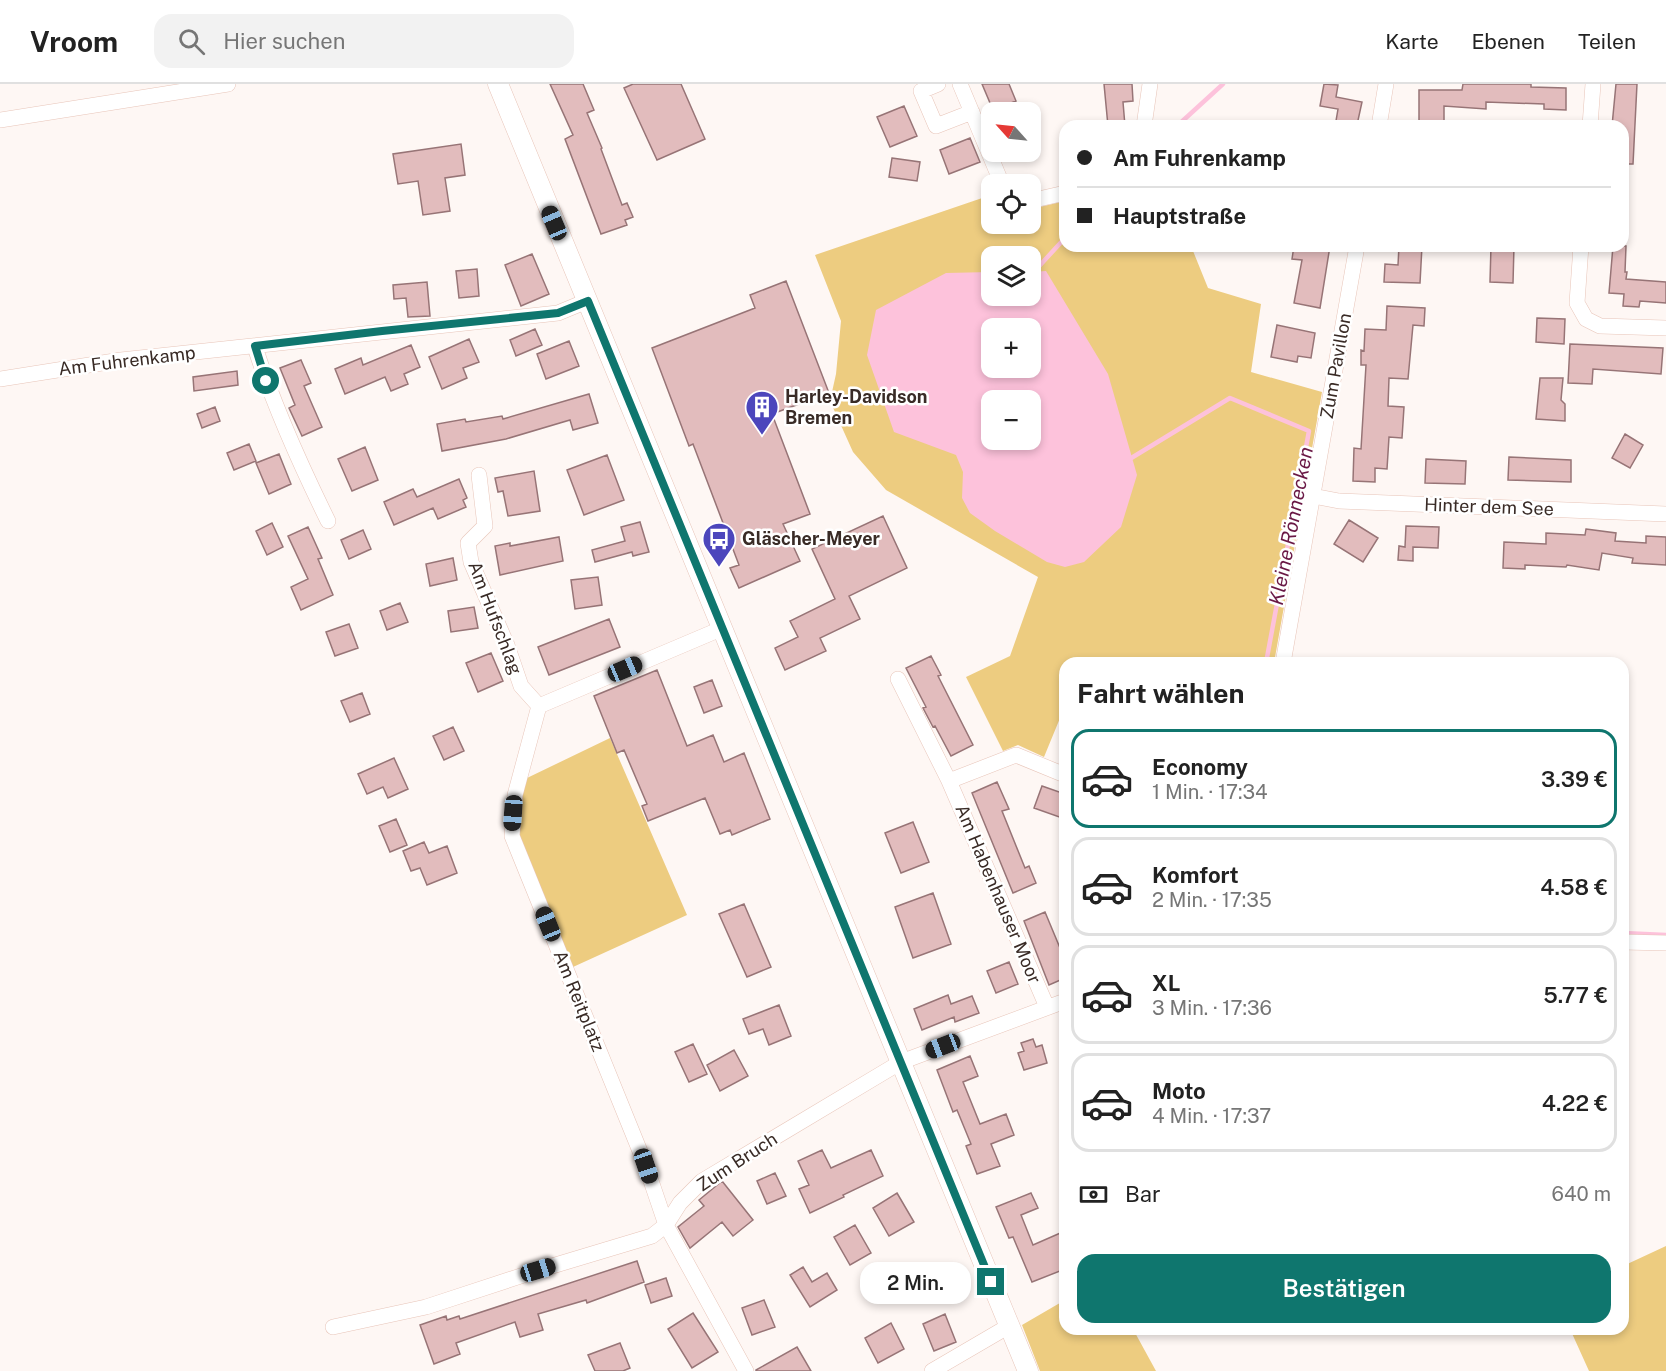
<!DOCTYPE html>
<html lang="de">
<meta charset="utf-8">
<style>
:root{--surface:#fff;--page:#f2f2f2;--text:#222;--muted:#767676;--line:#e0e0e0;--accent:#0f766e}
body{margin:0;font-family:"Public Sans",sans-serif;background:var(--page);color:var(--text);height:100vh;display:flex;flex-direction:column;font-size:22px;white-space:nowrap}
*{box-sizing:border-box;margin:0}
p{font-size:20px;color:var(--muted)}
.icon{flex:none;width:33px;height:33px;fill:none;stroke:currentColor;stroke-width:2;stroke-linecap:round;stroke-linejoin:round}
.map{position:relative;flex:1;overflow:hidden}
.panel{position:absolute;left:1059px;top:573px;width:570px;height:678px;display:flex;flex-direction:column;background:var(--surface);border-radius:18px;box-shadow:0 3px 9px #0003}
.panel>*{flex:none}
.guide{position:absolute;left:1059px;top:36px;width:570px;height:132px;border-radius:18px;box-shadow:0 3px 9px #0003;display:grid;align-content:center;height:132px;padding:0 18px;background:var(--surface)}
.needle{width:39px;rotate:297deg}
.tools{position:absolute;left:981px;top:18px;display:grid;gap:12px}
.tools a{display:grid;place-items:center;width:60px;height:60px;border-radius:12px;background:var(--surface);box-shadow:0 3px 9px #0003;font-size:30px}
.end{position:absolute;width:27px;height:27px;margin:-14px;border:8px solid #0f766e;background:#fff;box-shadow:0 0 0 3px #fff}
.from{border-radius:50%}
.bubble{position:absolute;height:42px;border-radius:18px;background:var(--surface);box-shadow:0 3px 9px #0003;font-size:20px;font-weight:600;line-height:42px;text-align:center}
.car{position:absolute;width:18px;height:36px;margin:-18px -9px;border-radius:8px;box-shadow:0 0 4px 2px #0007;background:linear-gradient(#222 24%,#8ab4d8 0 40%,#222 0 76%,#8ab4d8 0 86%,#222 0)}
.guide b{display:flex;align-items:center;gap:21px;height:57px;font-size:22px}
.guide b+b{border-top:2px solid var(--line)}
.guide i{width:15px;height:15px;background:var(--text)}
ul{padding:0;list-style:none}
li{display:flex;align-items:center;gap:18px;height:99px;margin:0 12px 9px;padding:0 6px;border:3px solid var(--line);border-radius:18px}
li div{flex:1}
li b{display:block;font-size:22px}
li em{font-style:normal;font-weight:600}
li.selected{border-color:var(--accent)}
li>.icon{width:54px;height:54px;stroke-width:1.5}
h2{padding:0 18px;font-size:27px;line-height:72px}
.pay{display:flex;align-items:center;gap:15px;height:66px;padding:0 18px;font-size:22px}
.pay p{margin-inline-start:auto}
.action{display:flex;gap:12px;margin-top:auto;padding:12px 18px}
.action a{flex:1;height:69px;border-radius:18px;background:var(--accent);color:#fff;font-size:24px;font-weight:600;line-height:69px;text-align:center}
header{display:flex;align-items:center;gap:36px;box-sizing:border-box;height:84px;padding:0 30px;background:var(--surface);border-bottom:2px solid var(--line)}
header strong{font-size:28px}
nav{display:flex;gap:33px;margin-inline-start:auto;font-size:21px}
.search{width:420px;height:54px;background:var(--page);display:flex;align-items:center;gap:15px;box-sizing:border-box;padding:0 21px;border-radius:18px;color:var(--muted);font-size:22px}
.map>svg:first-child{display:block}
.green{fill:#edcc80;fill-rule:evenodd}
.water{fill:#fdc2db;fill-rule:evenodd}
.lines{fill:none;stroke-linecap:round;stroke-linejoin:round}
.stream{stroke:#fdc2db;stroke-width:4.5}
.building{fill:#e2bcbd;stroke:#977476;stroke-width:1.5}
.minor-casing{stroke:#e8c5b9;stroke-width:16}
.major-casing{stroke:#e8c5b9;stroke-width:21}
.minor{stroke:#fff;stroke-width:15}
.major{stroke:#fff;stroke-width:20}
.route{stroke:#0f766e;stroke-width:8}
.labels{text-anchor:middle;stroke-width:5;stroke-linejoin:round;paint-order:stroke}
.street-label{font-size:18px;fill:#392b26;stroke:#fff}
.poi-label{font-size:18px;font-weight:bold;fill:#392b26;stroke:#fff;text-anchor:start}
.water-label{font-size:20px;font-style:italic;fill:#6a1845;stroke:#fff}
</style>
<header>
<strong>Vroom</strong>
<div class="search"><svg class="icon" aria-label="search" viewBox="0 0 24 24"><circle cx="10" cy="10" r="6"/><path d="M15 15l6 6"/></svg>Hier suchen</div>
<nav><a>Karte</a><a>Ebenen</a><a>Teilen</a></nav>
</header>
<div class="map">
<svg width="1666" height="1287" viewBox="0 0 1666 1287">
<rect width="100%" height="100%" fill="#fef7f4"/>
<!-- green -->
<path class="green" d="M991 111 992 140H1030L1031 125 1065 117V162H1191L1208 204 1261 220 1251 288 1322 308 1274 579H1065V622L1044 673 1018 661 1003 667 966 593 1010 572 1038 493 886 406 853 368 830 317 836 290 841 237 815 171ZM992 172H1030V212H992ZM992 244H1030V284H992ZM992 316H1030V356H992Z
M610 654 687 831 573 883 516 747 518 719 527 694Z
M1666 1162V1287H1589L1570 1245H1623V1182Z
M1065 1216V1245H1133L1156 1287H1040L1022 1241Z"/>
<!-- water -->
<path class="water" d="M1046 187 1108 290 1137 391 1121 443 1084 478 1065 483 1047 478 995 447 970 429 962 414 963 388 956 371 894 348 867 271 876 226 946 189 991 188 992 212H1030L1031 188ZM992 244H1030V284H992ZM992 316H1030V356H992Z"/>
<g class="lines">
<!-- stream -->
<path class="stream" d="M1177 42 1223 0
M1030 192 1065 154
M1128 376 1230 314 1309 347 1266 579
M1623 849 1666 851"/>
</g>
<!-- building -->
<path class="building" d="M550 0H583L594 26 587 29 602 64 601 65 622 121 627 119 633 133 625 136 627 141 601 150 565 55 573 51Z
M633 0H681L705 55 657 76 624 4Z
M982 0H1009L1016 17 993 26Z
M1104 0H1132L1133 17 1123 18 1125 42H1108Z
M1324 0 1338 1 1336 13 1362 18 1357 41 1336 37 1338 25 1320 22Z
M1463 0H1531V3L1566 4V26L1544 25V20L1486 18V25L1444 22V42H1419V6H1462Z
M1616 0H1637L1633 80H1623V42H1612Z
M904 22 917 52 890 63 877 33Z
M970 54 980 78 949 90 940 66Z
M461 60 465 91 445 94 450 127 423 131 418 97 398 100 393 70Z
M892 74 920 78 917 97 889 93Z
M1294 162H1330L1320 224 1294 219 1302 176 1292 175Z
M1399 162H1422L1420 199 1384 198 1385 180 1398 181Z
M1491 162H1514L1513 199 1490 198Z
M1613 162H1626L1625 188H1627L1626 195 1666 198V219L1640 217 1639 223 1623 222 1624 210 1609 209Z
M532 170 549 210 521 222 505 181Z
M477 185 479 212 459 214 456 187Z
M786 197 829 309 772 330 810 430 783 440 800 477 739 504 730 484 739 481 693 360 689 362 652 264 755 224 750 211Z
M427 198 430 232 408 233 406 214 394 215 393 201Z
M1387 222 1425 224 1424 242 1413 241 1408 295 1389 294 1388 322 1404 323 1402 354 1389 353 1387 385 1375 384V398L1353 397 1354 364 1361 365 1366 281H1361V266L1364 267 1365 245 1386 246Z
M1537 234 1565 235 1564 260 1536 258Z
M1277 241 1315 249 1311 274 1298 272 1297 278 1271 273Z
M535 245 542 261 516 272 510 256Z
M469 255 479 278 463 284 467 294 442 305 429 273Z
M569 257 579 282 546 295 537 270Z
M1570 260 1663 264 1661 290 1593 285 1592 300 1568 299Z
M411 261 420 283 404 290 408 300 391 307 385 293 345 310 335 285 361 274 363 281Z
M301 276 311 299 304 302 322 343 302 352 289 324 295 321 280 284Z
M237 287 238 301 194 307 193 293Z
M1540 294H1563L1561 316 1565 320V337L1536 335Z
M589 310 598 339 573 346 570 336 506 355 442 367 437 340 465 335 466 338 502 332 503 335Z
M215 323 220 337 202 344 197 330Z
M1625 350 1643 361 1630 384 1612 374Z
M249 360 256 377 234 386 227 369Z
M365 363 378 396 352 407 338 375Z
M279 370 291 400 269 410 256 379Z
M607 371 624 416 584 431 567 386Z
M1509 373 1571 376V398L1508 396Z
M1426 375 1466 377 1465 400 1425 399Z
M534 387 540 427 508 432 503 407 498 408 495 394Z
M459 395 467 414 463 416 466 423 438 435 433 424 394 441 384 418 413 405 417 413Z
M883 432 907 484 849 512 860 535 820 554 826 567 785 586 775 564 798 553 790 537 835 515 812 465Z
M1349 436 1378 454 1363 478 1334 460Z
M640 438 649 468 633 472 632 468 595 478 592 466 625 457 621 443Z
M272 439 283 463 267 471 256 447Z
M1406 442 1439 443 1438 464 1413 463V477L1398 476 1399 462 1405 463Z
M308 443 322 474 318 475 333 511 301 526 291 503 308 495 288 452Z
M1586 445 1616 449 1615 457 1646 459V452L1666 453V481L1632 479 1633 474 1602 469 1599 486 1567 481 1566 483 1525 481V485L1503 484 1504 458 1546 460V449L1585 451Z
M363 446 371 465 349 475 341 456Z
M559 453 563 477 500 491 495 462 510 459V462Z
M453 474 457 496 430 502 426 480Z
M598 493 602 521 575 525 571 496Z
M400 519 408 538 387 546 380 527Z
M474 523 478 544 451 548 448 527Z
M609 535 620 563 549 591 538 563Z
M349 540 358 564 335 572 326 548Z
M491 569 503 597 478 608 466 579Z
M931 572 941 591 938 592 973 661 951 672 935 642 933 643 923 624 926 623 906 584Z
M657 586 687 662 713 651 724 678 744 669 770 735 732 751 730 746 720 750 705 714 648 737 642 722 647 720 624 666 617 669 594 612Z
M712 596 722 622 704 629 694 603Z
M362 609 370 630 350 638 341 617Z
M453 643 464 667 444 676 433 652Z
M394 674 408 705 388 714 383 703 367 710 358 690Z
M997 698 1009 725 1002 727 1025 784 1029 782 1036 799 1013 809 972 709Z
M1042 702 1065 710V735L1034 724Z
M396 735 407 761 390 768 379 742Z
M913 738 929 778 901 789 885 749Z
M424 758 429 769 447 762 457 789 427 801 420 784 411 787 403 767Z
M933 809 951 860 913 874 895 823Z
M744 820 771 883 747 893 719 830Z
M1045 828 1065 876V894L1049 901 1024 837Z
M1009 878 1018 900 996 909 987 887Z
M948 911 951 920 972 912 979 929 955 938 954 933 922 946 914 925Z
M779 921 791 952 769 961 763 945 749 950 743 935Z
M1033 955 1036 963 1042 961 1047 979 1024 986 1018 969 1024 967 1021 959Z
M693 960 707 990 689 998 675 968Z
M734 966 748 992 720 1007 707 981Z
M970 972 978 992 963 998 980 1040 1006 1030 1014 1051 991 1060 1000 1082 977 1090 966 1062 971 1060 957 1026 953 1028 937 986Z
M822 1066 831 1084 871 1066 883 1092 843 1111 844 1113 810 1129 799 1105 809 1101 798 1077Z
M775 1089 786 1112 767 1120 757 1097Z
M722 1097 753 1136 733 1152 722 1138 690 1164 678 1143 704 1122 699 1116Z
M897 1109 914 1138 889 1152 873 1124Z
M1031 1109 1038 1124 1021 1131 1033 1161 1065 1147V1185L1032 1198 1013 1153 1009 1154 996 1123Z
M855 1141 871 1169 850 1181 834 1153Z
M637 1177 644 1198 587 1219 586 1216 538 1230 543 1246 520 1253 515 1238 456 1259 460 1270 434 1280 420 1241 446 1232 447 1236 459 1232 460 1235Z
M803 1183 812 1198 827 1189 837 1206 810 1223 790 1191Z
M666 1194 672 1212 651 1219 645 1201Z
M764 1216 775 1243 752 1251 742 1224Z
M693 1229 718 1268 692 1284 668 1245Z
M945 1230 956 1258 934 1267 923 1240Z
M891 1239 904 1265 878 1279 865 1254Z
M620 1259 630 1284 623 1287H595L588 1271Z
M797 1263 811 1287H756V1286Z"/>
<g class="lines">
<!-- minor casing -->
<g class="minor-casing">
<path id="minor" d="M938 0 921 7 936 42 972 28
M960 0 1002 100
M0 36 228 0
M1144 42 1150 0
M1379 42 1386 0
M1590 42 1593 0
M1030 117 1065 109
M1581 162 1577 219 1586 235 1600 242 1666 244
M255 263C274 323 300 380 328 437
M0 295 121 276 558 229 587 217
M479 391 485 442 468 459 471 478 507 561 521 602 539 622
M1313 412 1339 417 1666 430
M1283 579 1357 162
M898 595 949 697 1047 923
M539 622 515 711 512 752 646 1082 666 1141 746 1287
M539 622 723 544
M949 697 1016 671 1065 691
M1623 858 1666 859
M333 1243 426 1223 539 1186 652 1152 666 1141 680 1119 702 1097 901 978 1065 917
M932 1287 1009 1242"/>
</g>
<!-- major casing -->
<g class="major-casing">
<path id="major" d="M498 0 1028 1287"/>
</g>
<!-- minor -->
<use href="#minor" class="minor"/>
<!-- major -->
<use href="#major" class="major"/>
</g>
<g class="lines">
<!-- route -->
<path class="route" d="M266 297 255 262 382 247 558 229 588 217 991 1198"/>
</g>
<!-- icons -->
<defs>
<g id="building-pin" transform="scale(1.725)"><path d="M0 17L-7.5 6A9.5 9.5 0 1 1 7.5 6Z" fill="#4c46bc" stroke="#fff"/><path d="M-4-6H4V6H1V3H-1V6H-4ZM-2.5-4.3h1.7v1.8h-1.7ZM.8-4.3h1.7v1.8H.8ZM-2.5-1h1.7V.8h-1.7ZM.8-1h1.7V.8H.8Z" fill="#fff"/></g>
<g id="bus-pin" transform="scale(1.725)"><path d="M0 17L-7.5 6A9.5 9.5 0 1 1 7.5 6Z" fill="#4c46bc" stroke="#fff"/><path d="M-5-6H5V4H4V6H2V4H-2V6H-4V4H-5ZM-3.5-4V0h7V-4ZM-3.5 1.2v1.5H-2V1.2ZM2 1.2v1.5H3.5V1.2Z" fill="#fff"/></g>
</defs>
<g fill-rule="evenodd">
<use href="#building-pin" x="762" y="323"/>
<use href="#bus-pin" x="719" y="455"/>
</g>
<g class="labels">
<!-- street labels -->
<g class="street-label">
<text transform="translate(127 277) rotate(-7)" y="6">Am Fuhrenkamp</text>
<text transform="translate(1336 282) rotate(-80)" y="6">Zum Pavillon</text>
<text transform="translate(1489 423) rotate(2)" y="6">Hinter dem See</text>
<text transform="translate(495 534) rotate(69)" y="6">Am Hufschlag</text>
<text transform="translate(998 810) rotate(67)" y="6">Am Habenhauser Moor</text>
<text transform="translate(579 917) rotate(68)" y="6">Am Reitplatz</text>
<text transform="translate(737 1078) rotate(-33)" y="6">Zum Bruch</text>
</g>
<!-- poi labels -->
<g class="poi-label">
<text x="785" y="319">Harley-Davidson<tspan x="785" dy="21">Bremen</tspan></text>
<text x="742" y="461">Gläscher-Meyer</text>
</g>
<!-- water labels -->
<g class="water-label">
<text transform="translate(1291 442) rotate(-79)" y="7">Kleine Rönnecken</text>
</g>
</g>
</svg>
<div class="tools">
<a><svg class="needle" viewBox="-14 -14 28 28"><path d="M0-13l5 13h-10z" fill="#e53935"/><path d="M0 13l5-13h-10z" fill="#767676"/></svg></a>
<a><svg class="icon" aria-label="locate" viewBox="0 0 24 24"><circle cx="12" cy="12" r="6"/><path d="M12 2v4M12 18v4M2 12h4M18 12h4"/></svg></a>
<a><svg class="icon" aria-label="layers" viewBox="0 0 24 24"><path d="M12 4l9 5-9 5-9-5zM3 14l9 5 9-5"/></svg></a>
<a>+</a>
<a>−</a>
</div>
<i class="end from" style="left:266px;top:297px"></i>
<i class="end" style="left:991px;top:1198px"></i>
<div class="bubble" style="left:860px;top:1178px;width:111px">2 Min.</div>
<i class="car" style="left:554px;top:139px;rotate:337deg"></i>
<i class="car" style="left:625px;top:585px;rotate:67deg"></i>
<i class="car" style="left:513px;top:729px;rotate:184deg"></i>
<i class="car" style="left:548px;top:840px;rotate:338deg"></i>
<i class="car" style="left:943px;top:962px;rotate:249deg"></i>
<i class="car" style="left:646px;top:1082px;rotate:161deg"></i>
<i class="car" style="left:538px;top:1186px;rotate:73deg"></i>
<div class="guide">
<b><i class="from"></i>Am Fuhrenkamp</b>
<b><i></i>Hauptstraße</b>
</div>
<section class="panel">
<h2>Fahrt wählen</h2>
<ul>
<li class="selected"><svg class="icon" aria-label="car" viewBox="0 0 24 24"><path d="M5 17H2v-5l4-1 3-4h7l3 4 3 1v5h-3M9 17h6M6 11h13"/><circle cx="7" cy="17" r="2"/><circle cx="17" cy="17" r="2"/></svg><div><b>Economy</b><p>1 Min. · 17:34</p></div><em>3.39 €</em></li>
<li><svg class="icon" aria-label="car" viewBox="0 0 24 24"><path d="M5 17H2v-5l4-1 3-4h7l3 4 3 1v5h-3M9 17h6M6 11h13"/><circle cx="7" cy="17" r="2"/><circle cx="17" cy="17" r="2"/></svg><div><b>Komfort</b><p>2 Min. · 17:35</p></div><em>4.58 €</em></li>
<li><svg class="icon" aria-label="car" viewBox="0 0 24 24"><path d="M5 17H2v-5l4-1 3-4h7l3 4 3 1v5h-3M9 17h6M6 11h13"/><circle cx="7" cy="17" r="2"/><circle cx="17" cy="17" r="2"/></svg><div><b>XL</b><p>3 Min. · 17:36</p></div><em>5.77 €</em></li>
<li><svg class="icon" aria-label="car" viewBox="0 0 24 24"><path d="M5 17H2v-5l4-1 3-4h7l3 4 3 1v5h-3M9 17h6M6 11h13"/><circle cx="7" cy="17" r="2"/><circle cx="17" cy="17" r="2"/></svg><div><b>Moto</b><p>4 Min. · 17:37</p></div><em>4.22 €</em></li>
</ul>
<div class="pay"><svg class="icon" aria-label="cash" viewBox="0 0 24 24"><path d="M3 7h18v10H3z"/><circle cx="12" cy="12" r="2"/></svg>Bar<p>640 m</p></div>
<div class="action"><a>Bestätigen</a></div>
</section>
</div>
